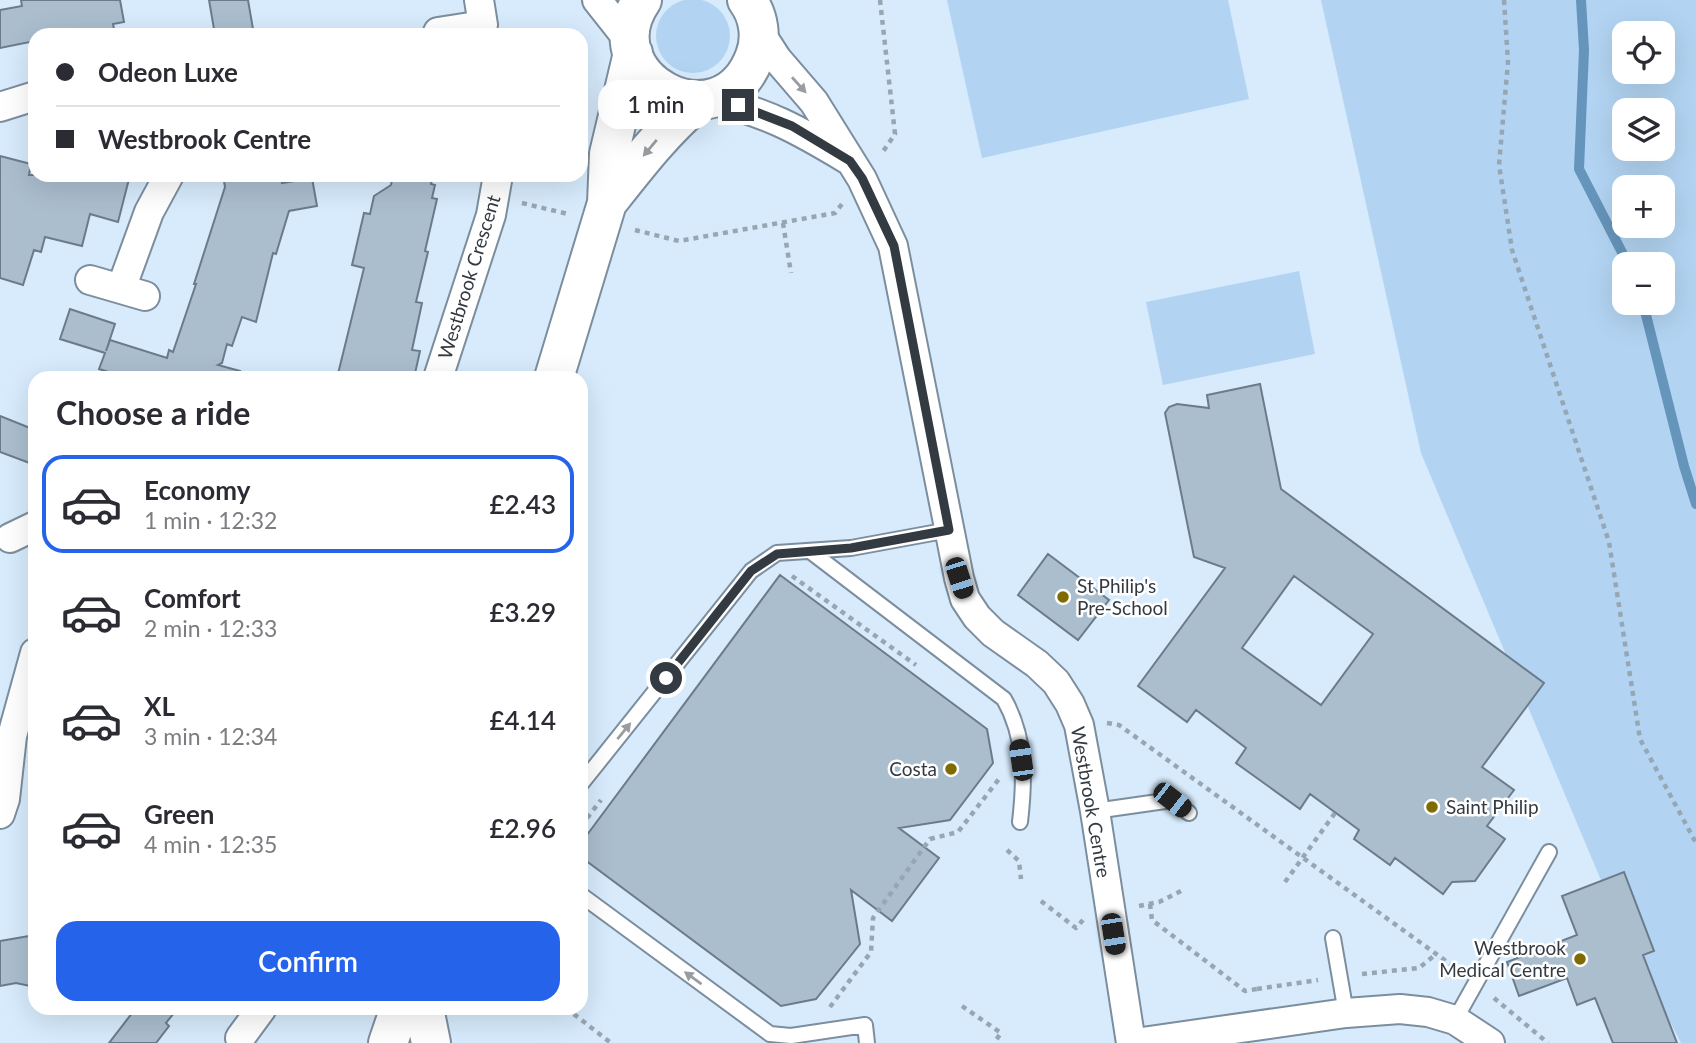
<!DOCTYPE html>
<meta charset="utf-8">
<style>
:root{--surface:#fff;--page:#f2f2f3;--text:#2b2b33;--muted:#7c7c81;--line:#e1e1e2;--accent:#2563eb}
body{margin:0;font-family:Lato,sans-serif;background:var(--page);color:var(--text);height:100vh;display:flex;flex-direction:column;font-size:26px;white-space:nowrap}
*{box-sizing:border-box;margin:0}
p{font-size:23px;color:var(--muted)}
.icon{flex:none;width:38px;height:38px;fill:none;stroke:currentColor;stroke-width:2;stroke-linecap:round;stroke-linejoin:round}
.map{position:relative;flex:1;overflow:hidden}
.panel{position:absolute;left:28px;top:371px;width:560px;height:644px;display:flex;flex-direction:column;background:var(--surface);border-radius:21px;box-shadow:0 7px 28px #0002}
.panel>*{flex:none}
.top-card{position:absolute;left:28px;top:28px;width:560px;height:154px;border-radius:21px;box-shadow:0 7px 28px #0002;display:grid;align-content:center;height:154px;padding:0 28px;background:var(--surface)}
.fabs{position:absolute;left:1612px;top:21px;display:grid;gap:14px}
.fabs a{display:grid;place-items:center;width:63px;height:63px;border-radius:14px;background:var(--surface);box-shadow:0 7px 28px #0002;font-size:35px}
.end{position:absolute;width:32px;height:32px;margin:-16px;border:9px solid #333a41;background:#fff;box-shadow:0 0 0 4px #fff}
.from{border-radius:50%}
.bubble{position:absolute;height:49px;border-radius:21px;background:var(--surface);box-shadow:0 7px 28px #0002;font-size:23px;font-weight:600;line-height:49px;text-align:center}
.car{position:absolute;width:21px;height:42px;margin:-21px -10px;border-radius:9px;box-shadow:0 0 5px 2px #0007;background:linear-gradient(#222 24%,#8ab4d8 0 40%,#222 0 76%,#8ab4d8 0 86%,#222 0)}
.top-card b{display:flex;align-items:center;gap:24px;height:66px;font-size:26px}
.top-card b+b{border-top:2px solid var(--line)}
.top-card i{width:18px;height:18px;background:var(--text)}
ul{padding:0;list-style:none}
li{display:flex;align-items:center;gap:21px;height:98px;margin:0 14px 10px;padding:0 14px;border:4px solid transparent;border-radius:21px}
li div{flex:1}
li b{display:block;font-size:26px}
li em{font-style:normal;font-weight:600}
li.active{border-color:var(--accent)}
li>.icon{width:63px;height:63px;stroke-width:1.5}
h2{padding:0 28px;font-size:32px;line-height:84px}
.primary-button{display:flex;gap:14px;margin-top:auto;padding:14px 28px}
.primary-button a{flex:1;height:80px;border-radius:21px;background:var(--accent);color:#fff;font-size:28px;font-weight:600;line-height:80px;text-align:center}
.map>svg:first-child{display:block}
.green{fill:#b2d4f2;fill-rule:evenodd}
.lines{fill:none;stroke-linecap:round;stroke-linejoin:round}
.stream{stroke:#6695bb;stroke-width:10}
.building{fill:#abbece;stroke:#6a7c8b;stroke-width:2;fill-rule:evenodd}
.lane-casing{stroke:#7c8e9e;stroke-width:18}
.street-casing{stroke:#7c8e9e;stroke-width:32}
.secondary-casing{stroke:#7c8e9e;stroke-width:42}
.path{stroke:#97a6b3;stroke-width:4.5;stroke-dasharray:5 5;stroke-linecap:butt}
.lane{stroke:#fff;stroke-width:14}
.street{stroke:#fff;stroke-width:28}
.secondary{stroke:#fff;stroke-width:38}
.oneway{fill:#999ca0}
.route{stroke:#333a41;stroke-width:9}
.poi-dot{fill:#806a02;stroke:#fff;stroke-width:2.5}
.labels{text-anchor:middle;stroke-width:5;stroke-linejoin:round;paint-order:stroke}
.street-label{font-size:19px;fill:#333a41;stroke:#fff}
.poi-label{font-size:19px;fill:#333a41;stroke:#fff;text-anchor:start}
</style>
<div class="map">
<svg width="1696" height="1043" viewBox="0 0 1696 1043">
<rect width="100%" height="100%" fill="#d7ebfc"/>
<!-- green -->
<path class="green" d="M656 36a37 37 0 1 1 74 0a37 37 0 1 1-74 0Z
M947 0H1228L1249 99 982 158Z
M1321 0H1696V1043H1681L1619 923 1421 453ZM1624 33H1662V72H1624ZM1624 110H1662V149H1624ZM1624 187H1662V226H1624ZM1624 264H1662V303H1624Z
M1299 271 1315 354 1163 385 1146 302Z"/>
<g class="lines">
<!-- stream -->
<path class="stream" d="M1581 0 1584 50 1579 169 1628 264
M1643 303 1684 466 1696 504"/>
</g>
<!-- building -->
<path class="building" d="M21 0H120L124 22 113 24 114 29 80 35H35V41L0 48V10L22 6Z
M209 0H248L254 35H215Z
M0 156 31 164 29 175H130L118 222 90 214 82 246 45 237 41 252 34 250 23 285 0 278Z
M223 175H281L282 183 312 178 317 206 289 211 276 254 273 253 256 322 242 317 232 346 227 344 222 363 218 365 240 371 238 378H128L99 369 105 353 60 339 70 309 115 324 106 351 110 340 167 358 169 350 173 352 196 284H194L225 187Z
M393 175H433L431 184 435 185 432 198 437 199 425 251 428 252 416 302 422 303 412 350 420 351 414 378H337L364 268 352 265 364 213 370 214 374 196 391 185Z
M1260 384 1281 489 1544 683 1482 767 1514 790 1487 826 1505 839 1475 881 1452 882 1443 894 1395 858 1390 865 1354 839 1359 830 1310 794 1300 809 1236 763 1246 748 1196 710 1187 722 1138 686 1225 568 1194 557 1165 413 1169 407 1177 404 1209 408 1207 395ZM1294 576 1373 634 1321 705 1242 648Z
M0 416 35 430V465L0 452Z
M1048 554 1109 600 1078 640 1018 595Z
M780 575 987 729 993 763 950 820 899 828 939 858 892 921 851 890 860 944 816 999 781 1006 581 857V843Z
M1624 872 1654 951 1643 955 1677 1043H1613L1595 998 1577 1005 1567 978 1519 996 1507 962 1577 935 1562 896Z
M35 935V987L16 983 0 986V941Z
M136 1008H178L166 1023 169 1026 156 1043H109Z"/>
<g class="lines">
<!-- lane casing -->
<g class="lane-casing">
<path id="lane" d="M810 551 1004 699C1026 738 1025 779 1020 822
M581 784 751 571 777 553 851 548 949 530
M1095 811 1172 800 1189 813
M581 895 770 1034 791 1036 865 1025 867 1043
M1333 938 1346 1013
M1455 1020 1549 852"/>
</g>
<!-- street casing -->
<g class="street-casing">
<path id="street" d="M597 0 631 43
M759 31 777 59 814 102 862 179 893 246 959 578 965 599 977 617 993 633 1037 664 1056 682 1070 704 1079 725 1095 811 1131 1043
M438 32 483 25 479 0
M708 99C765 111 799 130 847 159
M0 107 35 96
M90 280 145 296
M121 289 149 212 169 175
M438 378 491 215 498 175
M10 538 35 526
M0 814 5 799 12 736 35 653
M240 1038 262 1008
M1135 1043 1346 1013 1400 1009 1428 1012 1455 1020 1490 1043"/>
</g>
<!-- secondary casing -->
<g class="secondary-casing">
<path id="secondary" d="M642 0C589 77 721 149 755 56 762 38 759 16 747 0
M607 203C637 165 662 132 699 100
M554 378 607 203 609 154 633 53
M424 1008 431 1043
M388 1043 400 1008"/>
</g>
<!-- path -->
<path class="path" d="M880 0 895 134 882 153
M1504 0 1508 62 1499 165 1512 250 1609 542 1640 739 1696 843
M522 203 568 214
M783 223 791 273
M635 230 679 241 835 213 842 204
M792 576 916 665
M1107 723 1119 725 1457 969
M581 826 601 800
M1007 850 1019 861 1021 879
M1285 882 1335 813
M1041 901 1076 928 1083 920
M1150 904 1152 920 1245 991 1257 989 1258 991
M1139 906 1159 902 1181 891
M1362 974 1419 968 1436 954
M1257 989 1318 980
M1494 998 1548 1043
M962 1006 1001 1033 996 1040
M830 1007 871 952 873 918 930 839 958 832 999 779
M566 1008 611 1043"/>
<!-- lane -->
<use href="#lane" class="lane"/>
<!-- street -->
<use href="#street" class="street"/>
<!-- secondary -->
<use href="#secondary" class="secondary"/>
</g>
<!-- one-way arrows -->
<defs><path id="oneway-solid" d="M-6-.8H1V-3.2L6.5 0L1 3.2V.8H-6Z" transform="scale(1.75)"/></defs>
<g class="oneway">
<use href="#oneway-solid" transform="translate(799 85) rotate(48)"/>
<use href="#oneway-solid" transform="translate(650 148) rotate(130)"/>
<use href="#oneway-solid" transform="translate(624 731) rotate(-51)"/>
<use href="#oneway-solid" transform="translate(693 978) rotate(-144)"/>
</g>
<g class="lines">
<!-- route -->
<path class="route" d="M666 678 751 571 777 554 851 548 949 530 894 246 862 178 850 161 792 126 738 105"/>
</g>
<!-- markers -->
<g class="poi-dot">
<circle cx="1063" cy="597" r="7"/>
<circle cx="951" cy="769" r="7"/>
<circle cx="1432" cy="807" r="7"/>
<circle cx="1580" cy="959" r="7"/>
</g>
<g class="labels">
<!-- street labels -->
<g class="street-label">
<text transform="translate(469 277) rotate(-73)" y="7">Westbrook Crescent</text>
<text transform="translate(1091 802) rotate(80)" y="7">Westbrook Centre</text>
</g>
<!-- poi labels -->
<g class="poi-label">
<text x="1077" y="593">St Philip's<tspan x="1077" dy="22">Pre-School</tspan></text>
<text x="937" y="776" text-anchor="end">Costa</text>
<text x="1446" y="814">Saint Philip</text>
<text x="1566" y="955" text-anchor="end">Westbrook<tspan x="1566" dy="22">Medical Centre</tspan></text>
</g>
</g>
</svg>
<div class="fabs">
<a><svg class="icon" aria-label="locate" viewBox="0 0 24 24"><circle cx="12" cy="12" r="6"/><path d="M12 2v4M12 18v4M2 12h4M18 12h4"/></svg></a>
<a><svg class="icon" aria-label="layers" viewBox="0 0 24 24"><path d="M12 4l9 5-9 5-9-5zM3 14l9 5 9-5"/></svg></a>
<a>+</a>
<a>−</a>
</div>
<i class="end from" style="left:666px;top:678px"></i>
<i class="end" style="left:738px;top:105px"></i>
<div class="bubble" style="left:598px;top:80px;width:116px">1 min</div>
<i class="car" style="left:959px;top:578px;rotate:162deg"></i>
<i class="car" style="left:1021px;top:760px;rotate:352deg"></i>
<i class="car" style="left:1172px;top:800px;rotate:128deg"></i>
<i class="car" style="left:1113px;top:934px;rotate:171deg"></i>
<div class="top-card">
<b><i class="from"></i>Odeon Luxe</b>
<b><i></i>Westbrook Centre</b>
</div>
<section class="panel">
<h2>Choose a ride</h2>
<ul>
<li class="active"><svg class="icon" aria-label="car" viewBox="0 0 24 24"><path d="M5 17H2v-5l4-1 3-4h7l3 4 3 1v5h-3M9 17h6M6 11h13"/><circle cx="7" cy="17" r="2"/><circle cx="17" cy="17" r="2"/></svg><div><b>Economy</b><p>1 min · 12:32</p></div><em>£2.43</em></li>
<li><svg class="icon" aria-label="car" viewBox="0 0 24 24"><path d="M5 17H2v-5l4-1 3-4h7l3 4 3 1v5h-3M9 17h6M6 11h13"/><circle cx="7" cy="17" r="2"/><circle cx="17" cy="17" r="2"/></svg><div><b>Comfort</b><p>2 min · 12:33</p></div><em>£3.29</em></li>
<li><svg class="icon" aria-label="car" viewBox="0 0 24 24"><path d="M5 17H2v-5l4-1 3-4h7l3 4 3 1v5h-3M9 17h6M6 11h13"/><circle cx="7" cy="17" r="2"/><circle cx="17" cy="17" r="2"/></svg><div><b>XL</b><p>3 min · 12:34</p></div><em>£4.14</em></li>
<li><svg class="icon" aria-label="car" viewBox="0 0 24 24"><path d="M5 17H2v-5l4-1 3-4h7l3 4 3 1v5h-3M9 17h6M6 11h13"/><circle cx="7" cy="17" r="2"/><circle cx="17" cy="17" r="2"/></svg><div><b>Green</b><p>4 min · 12:35</p></div><em>£2.96</em></li>
</ul>
<div class="primary-button"><a>Confirm</a></div>
</section>
</div>
